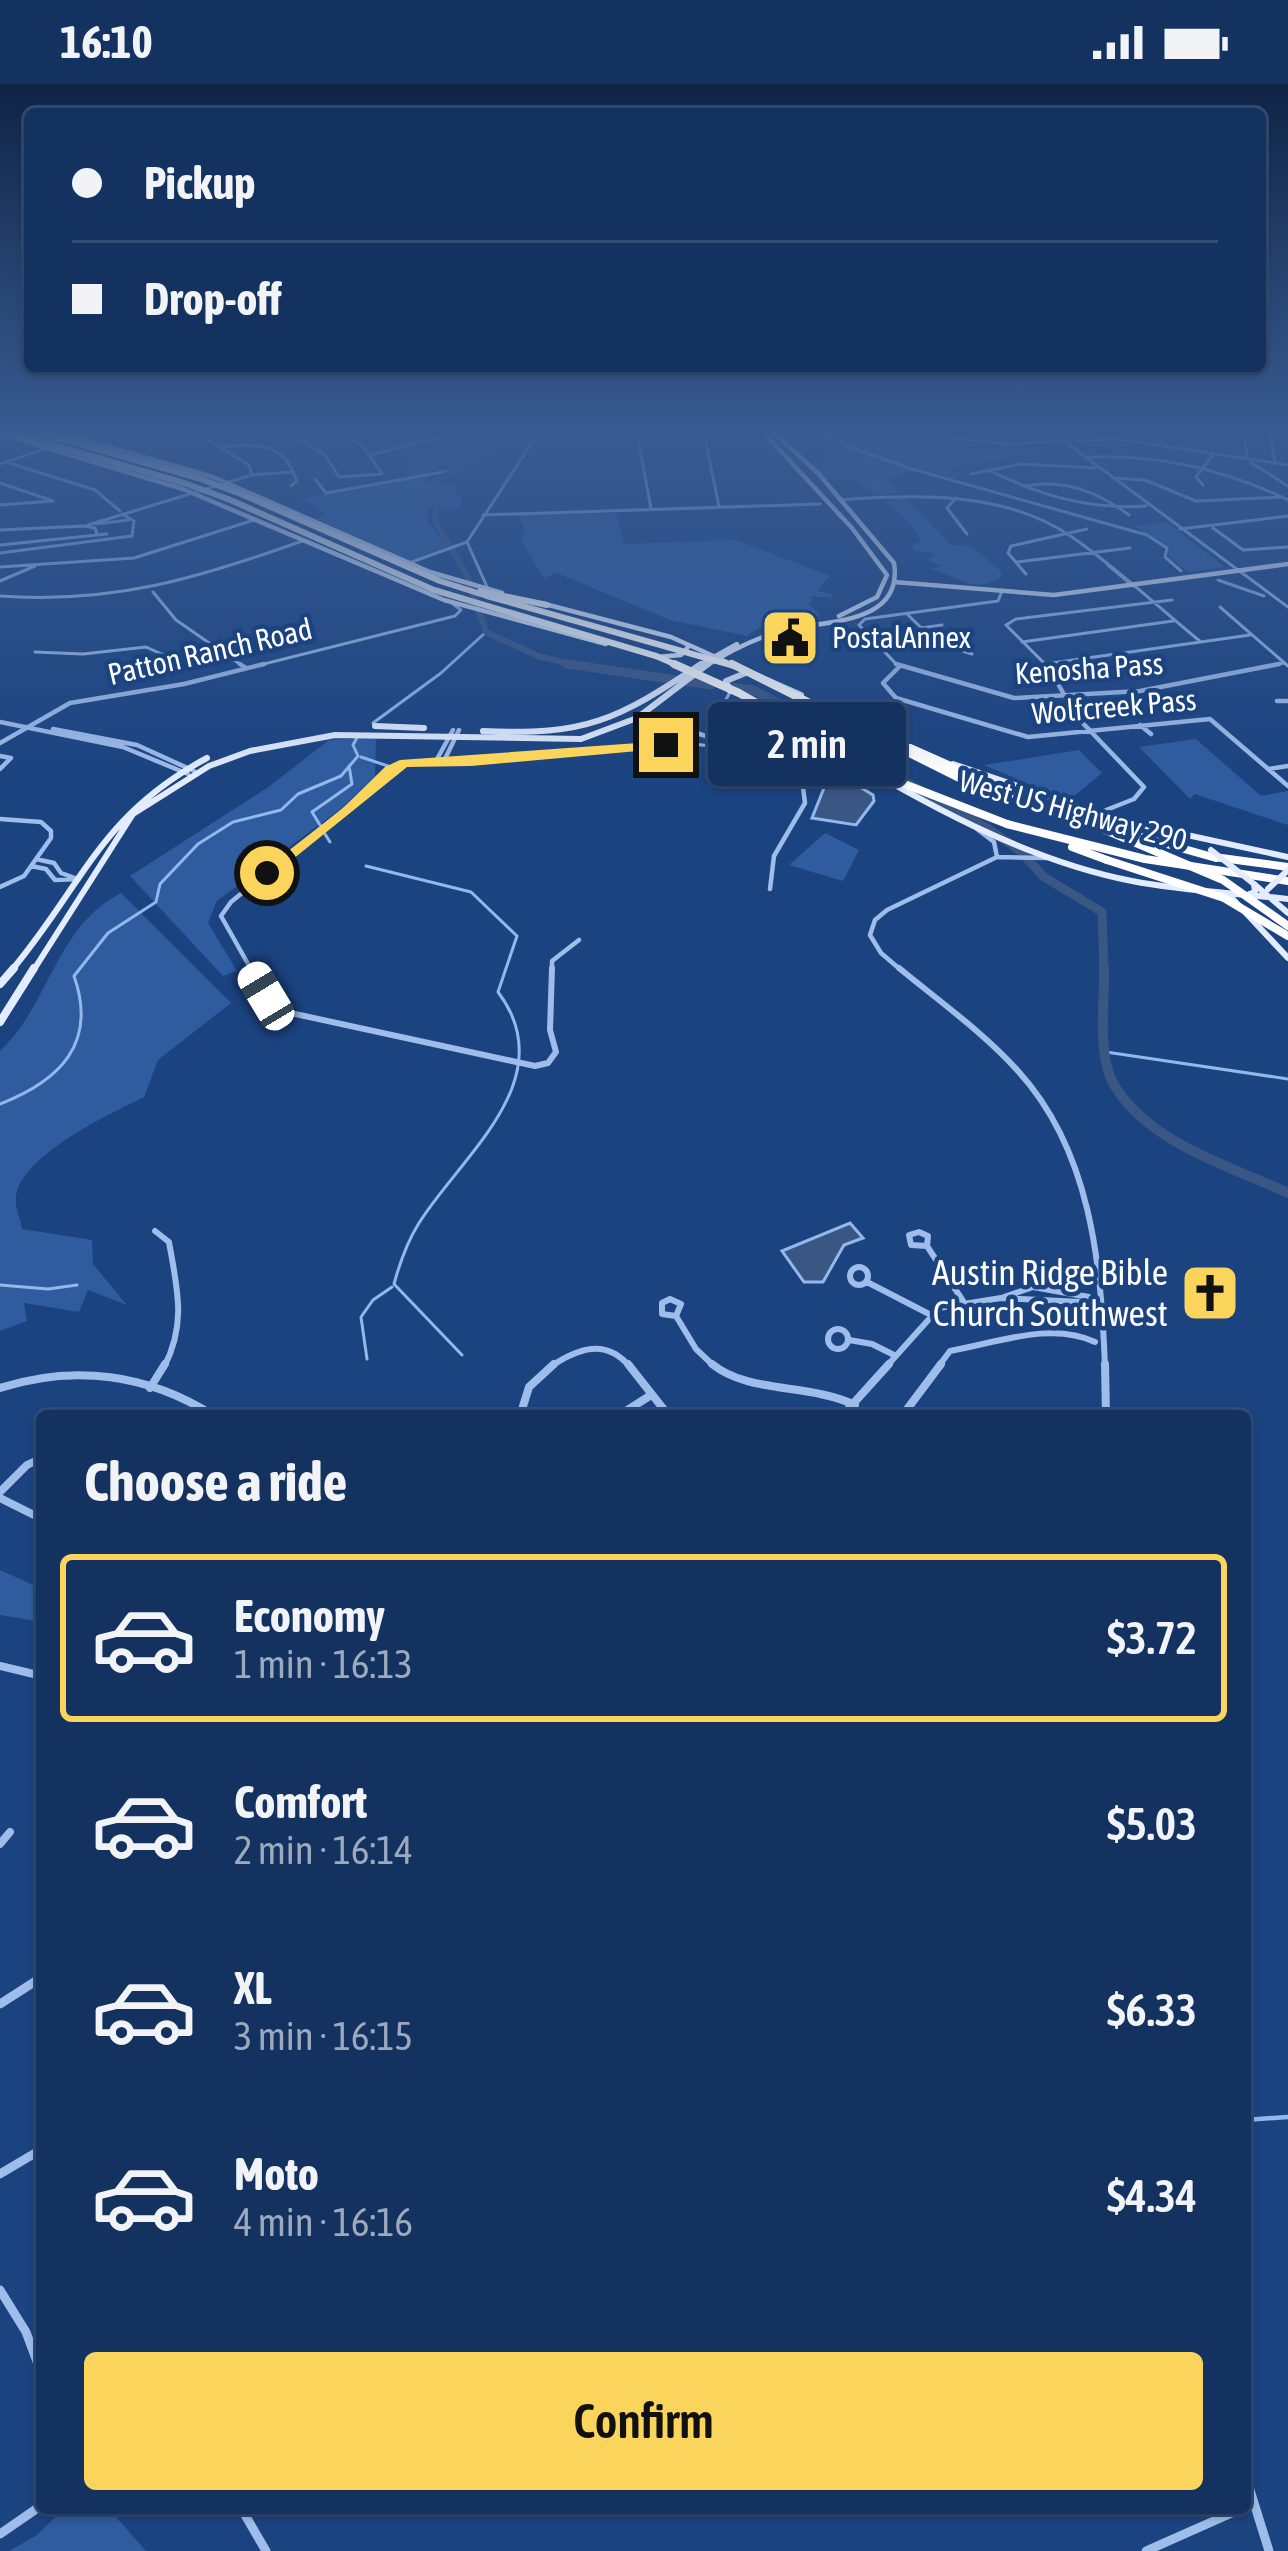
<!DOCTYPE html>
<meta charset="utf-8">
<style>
:root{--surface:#143260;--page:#213e69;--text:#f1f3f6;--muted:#9daabd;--line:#334d75;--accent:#fbd45b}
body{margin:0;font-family:"Asap Condensed",sans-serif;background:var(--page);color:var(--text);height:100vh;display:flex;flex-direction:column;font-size:45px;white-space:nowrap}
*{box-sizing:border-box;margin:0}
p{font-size:39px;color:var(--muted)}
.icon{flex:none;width:66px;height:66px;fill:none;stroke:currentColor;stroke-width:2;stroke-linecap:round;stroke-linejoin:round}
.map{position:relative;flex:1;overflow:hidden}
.sheet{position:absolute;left:36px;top:1326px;width:1215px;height:1104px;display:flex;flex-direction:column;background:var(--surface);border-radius:12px;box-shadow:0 3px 9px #0004,0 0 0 3px var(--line)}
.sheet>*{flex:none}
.top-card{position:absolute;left:24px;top:24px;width:1242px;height:264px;border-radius:12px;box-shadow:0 3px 9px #0004,0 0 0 3px var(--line);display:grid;align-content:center;height:264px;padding:0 48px;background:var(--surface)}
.end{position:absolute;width:54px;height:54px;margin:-27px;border:15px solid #fbd45b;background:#111;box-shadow:0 0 0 6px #111}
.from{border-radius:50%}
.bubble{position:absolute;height:84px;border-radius:12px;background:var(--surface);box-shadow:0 3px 9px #0004,0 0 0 3px var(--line);font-size:39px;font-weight:600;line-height:84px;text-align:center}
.car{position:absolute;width:36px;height:72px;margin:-36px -18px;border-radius:15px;box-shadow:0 0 9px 3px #0007;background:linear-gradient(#fff 24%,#345 0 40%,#fff 0 76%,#345 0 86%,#fff 0)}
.top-card b{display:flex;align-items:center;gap:42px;height:114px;font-size:45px}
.top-card b+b{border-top:3px solid var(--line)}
.top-card i{width:30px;height:30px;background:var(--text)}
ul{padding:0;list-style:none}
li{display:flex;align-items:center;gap:36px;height:168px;margin:0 24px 18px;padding:0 24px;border:6px solid transparent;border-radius:12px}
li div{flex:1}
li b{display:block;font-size:45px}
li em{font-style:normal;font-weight:600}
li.current{border-color:var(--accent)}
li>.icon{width:108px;height:108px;stroke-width:1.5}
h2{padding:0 48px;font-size:54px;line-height:144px}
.cta{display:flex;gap:24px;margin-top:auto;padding:24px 48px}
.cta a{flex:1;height:138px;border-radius:12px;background:var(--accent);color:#111;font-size:48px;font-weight:600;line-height:138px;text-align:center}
.status{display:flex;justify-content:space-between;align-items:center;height:84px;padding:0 60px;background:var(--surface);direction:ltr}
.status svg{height:33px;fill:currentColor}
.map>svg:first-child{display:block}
.green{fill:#2e5c9f}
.water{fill:#3a5784;stroke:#92b8ec;stroke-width:3}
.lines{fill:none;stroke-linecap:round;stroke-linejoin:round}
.stream-far1{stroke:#92b8ec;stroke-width:3}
.stream{stroke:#92b8ec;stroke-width:4.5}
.river-far2{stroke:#3a5784;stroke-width:6}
.river-far1{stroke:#3a5784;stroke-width:9}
.river{stroke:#3a5784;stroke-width:10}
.minor-far4{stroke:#9fbdea;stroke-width:3}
.minor-far3{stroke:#9fbdea;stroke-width:4.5}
.minor-far2{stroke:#9fbdea;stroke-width:6}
.minor-far1{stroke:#9fbdea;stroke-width:8}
.minor{stroke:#9fbdea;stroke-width:9}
.major-far2{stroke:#e2ecfe;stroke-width:4.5}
.major-far1{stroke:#e2ecfe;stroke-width:6}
.major{stroke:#e2ecfe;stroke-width:8}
.highway-far1{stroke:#fff;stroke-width:6}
.highway{stroke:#fff;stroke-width:8}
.major-bridge{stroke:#e2ecfe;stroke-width:6}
.highway-bridge-far1{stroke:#fff;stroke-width:6}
.highway-bridge{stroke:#fff;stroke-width:8}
.route{fill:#fbd45b}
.labels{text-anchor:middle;stroke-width:9;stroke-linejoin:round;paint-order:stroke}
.far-poi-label{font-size:30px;fill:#fff;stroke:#1b4380;text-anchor:start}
.far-street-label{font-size:30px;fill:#fff;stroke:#1b4380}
.poi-label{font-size:36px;fill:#fff;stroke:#1b4380;text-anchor:end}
</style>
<div class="status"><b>16:10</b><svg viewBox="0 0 49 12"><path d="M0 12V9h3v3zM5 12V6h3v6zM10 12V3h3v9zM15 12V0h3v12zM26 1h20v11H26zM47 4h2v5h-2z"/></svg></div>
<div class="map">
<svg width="1288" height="2467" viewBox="0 0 1288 2467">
<rect width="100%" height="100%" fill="#1b4380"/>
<!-- green -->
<path class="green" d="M493 348H523C500 366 467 384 437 381L425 397 458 402 453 409 462 411 460 425 429 424 428 438 447 463 409 477 317 435 327 430 300 415 408 395V372Z
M801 348C884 348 964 371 1047 367L946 384 960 389 953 395C930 385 907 385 885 396L900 409 876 411 855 395 827 396 809 377 825 379 835 372Z
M905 413 951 461 972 462 1002 488 1001 493C974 512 955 490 930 485L941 482 927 476 933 472 930 468 914 467 911 461 922 457C912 441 900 426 883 418Z
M616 429 624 460 736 456 830 492 817 507 833 510 831 514 810 512 813 517 808 519 820 531 762 542 747 552 670 536 557 489 544 494 521 456 525 447 518 431Z
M1166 438 1225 483 1188 488 1169 473 1165 460 1133 442Z
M376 653 375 692 343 723 217 817 208 839 237 887 223 892 130 792 267 704 329 656Z
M1196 655 1261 712 1288 707V741L1195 710 1190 715 1139 663Z
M1079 666 1102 689 1068 717 984 681Z
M825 749 859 766 843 797 789 781Z
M121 809 231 919 158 976 144 1013C112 1029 13 1074 16 1118 16 1126 21 1137 22 1145L92 1156 93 1180 127 1221 88 1206 79 1228 24 1219 27 1237 0 1247V967C51 919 54 844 121 809Z
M0 1486 42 1505V1538L0 1531Z
M65 2424H108L146 2467H9L37 2451Z"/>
<!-- water -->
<path class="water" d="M817 677 873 711 874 717 856 741 812 734 824 704 809 682Z
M850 1139 863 1154 844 1161 823 1198H804L782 1167Z"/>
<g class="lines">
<!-- stream-far1 -->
<path class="stream-far1" d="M828 348 849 363 912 385 1147 451 1167 464 1165 473 1181 487
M1244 348 1247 373
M1250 378 1288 402
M9 379 95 406 120 427
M315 395 326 409 449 387
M96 440 128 436
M0 469 132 452 134 437 124 431
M1218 496 1264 512
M373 639 441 589 486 548
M727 654 741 636 724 619 729 610
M693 660 720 663
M720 662 744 684
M361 673 388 682
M320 741 312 728 352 700 349 682
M325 750 330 758
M366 782 471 808 517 852 498 908C564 995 460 1073 419 1139 407 1158 400 1178 394 1200L462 1271
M1106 968 1288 995
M0 1020C59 997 98 960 74 892L108 849 156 818 160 800 198 760 233 738 281 726 298 710 341 692 358 672 353 661 358 652
M0 1201 48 1205 77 1201
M367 1275 361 1233 373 1216 392 1203"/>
<!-- stream -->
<path class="stream" d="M1245 2036 1288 2033"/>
<!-- river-far2 -->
<path class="river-far2" d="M521 348C494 367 464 377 437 397L435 437 468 493 486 548 538 572 582 583"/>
<!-- river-far1 -->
<path class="river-far1" d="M567 580 711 601
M729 603 753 606 870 668 904 697 987 744 1019 766 1044 793 1102 828 1104 887"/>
<!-- river -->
<path class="river" d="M1104 884C1105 918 1096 974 1116 1004 1152 1060 1230 1082 1288 1109"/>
<!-- minor-far4 -->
<path class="minor-far4" d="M194 348 249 381 252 391
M288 348 326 372 339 393 382 390 363 362 341 348
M394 348 417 360
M637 348 651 425
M704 348 719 423
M911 348 1004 360 1117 355 1288 381
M1052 348 1288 523
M1270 348 1275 379
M294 352 314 348
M1217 355 1220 348
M1159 361 1172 348
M221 363C248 359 281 358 293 388
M370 371 462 348
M1089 373C1158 370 1226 386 1288 416
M0 380 47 364
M988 386C1040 411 1088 426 1146 422
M971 390 1020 380 1097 384
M1113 394 1145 396 1196 417 1282 413
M0 399 53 417
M1203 401 1196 393 1212 372
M291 402 297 397 293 388
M1024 402C1065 395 1096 407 1129 431
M956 414 947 424 967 450
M839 416C916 410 1006 407 1072 453 1117 484 1158 523 1201 558
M0 421 53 417
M483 431 820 420
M88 441 252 391 293 388
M1213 444 1243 466 1288 463
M1180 445 1288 432
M0 446 84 442 95 444 97 451
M467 458 539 348
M467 458 488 505
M0 461 107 450
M1017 478 1130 464
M409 479 467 458
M1108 481 1133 502
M0 483 134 474 254 436
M1026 490 1008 469 1011 462 1087 445
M0 497 35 482
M153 508 176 536 244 583
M0 512C114 520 199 494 305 456
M1172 516 1016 535 1006 541 1045 580 1250 551
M1220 523 1288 582
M907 530 937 559 972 570
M921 544 942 541
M1022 558 1173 537
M35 568 83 570 146 563 166 572H186L215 563
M252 583 455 532 461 526 453 520
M899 583 859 541 865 535 998 517 1002 507
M1264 583 1284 579"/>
<!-- minor-far3 -->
<path class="minor-far3" d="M240 580 246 584
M896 580 1014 614 1140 607 1279 580
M899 583 883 599 896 614 1028 653 1210 635 1288 702
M1057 598 1076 632 1144 703 1134 715 1091 732
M1277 617H1288
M0 638 123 663 188 690
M670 640 771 674 802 695 805 719 774 772 770 805
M1140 641 1151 650
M53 645 137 661 194 687
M0 659 70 619 184 600 264 580
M0 672 11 674 0 685
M436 677 453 646
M444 677 459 646
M1269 685 1288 682
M0 735 41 738 51 747V754L24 792 0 803
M977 745 994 758 997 773
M36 775 54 779 61 789 75 794
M31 782 46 785 55 796 79 795
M252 887 221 832 231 818 399 681 666 661
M552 887V877L579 856
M902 887 881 869 870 851 875 836 887 826 997 773 1047 774"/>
<!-- minor-far2 -->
<path class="minor-far2" d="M250 884 266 912 286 928 535 982 548 979 556 968 550 946 552 884
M899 884C939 917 983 948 1018 987 1091 1067 1101 1179 1105 1283
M155 1147 169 1158C177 1204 187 1239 164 1283
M919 1148 928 1152 927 1162 911 1161 909 1151Z
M927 1162 963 1217
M850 1192a9 9 0 1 1 18 0a9 9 0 1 1-18 0Z
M867 1198 931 1231
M1004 1213 1033 1203 1089 1213
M670 1215 681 1220 676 1232 662 1230V1219Z
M676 1232 696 1265 715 1283
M828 1255a10 10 0 1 1 20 0a10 10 0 1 1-20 0Z
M849 1256 872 1260 896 1272
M550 1283C578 1264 606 1254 630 1283
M886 1283 939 1224 1001 1214 1080 1218 1092 1214
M938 1283 950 1267C996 1259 1051 1237 1095 1258"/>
<!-- minor-far1 -->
<path class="minor-far1" d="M628 1280 669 1332
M712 1280C749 1310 808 1299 855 1321
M1105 1280 1106 1332
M0 1304C74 1280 149 1290 214 1332
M150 1304 165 1280
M520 1332 529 1303 554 1280
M618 1332 648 1313
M842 1332 889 1280
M902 1332 941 1280
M0 1408 27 1381 42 1374
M0 1414 42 1435
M0 1582 42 1592
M0 1760 10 1748"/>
<!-- minor -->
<path class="minor" d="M0 1920 42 1893
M0 2090 42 2065
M0 2206 26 2248 42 2291
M1245 2390 1269 2467
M241 2424 266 2467
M0 2450 42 2421
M1146 2467 1243 2424"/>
<!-- major-far2 -->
<path class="major-far2" d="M57 348 213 393 430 488 502 509
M763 348 852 444 887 491 877 513 839 532
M0 350 183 405 444 516 606 560
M894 498 1054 511 1288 480
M541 519 671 553 738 583
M656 573 681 571 688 563
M696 583 737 560
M704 583C728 568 753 555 781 547 822 536 904 542 894 479L818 389 773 348"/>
<!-- major-far1 -->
<path class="major-far1" d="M731 580 801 611
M730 607 726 597 748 588
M375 642 424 644
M483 647C586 652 617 636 701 580
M822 659C920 716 1020 775 1132 797 1183 807 1236 809 1288 815
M953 680 1118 736 1288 773
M1249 810 1255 808 1254 800 1288 829
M1230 812 1288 874
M11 887C84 800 99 732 207 674
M33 887 133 730 209 682 250 667 335 651 581 655 637 634 708 580"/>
<!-- major -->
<path class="major" d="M0 900 14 884
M0 938 34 884"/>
<!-- highway-far1 -->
<path class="highway-far1" d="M9 348 184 399
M37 348 198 394
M241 410 440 497 487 512
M228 415 434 506 656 572
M480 507 547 521"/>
<!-- highway -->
<path class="highway" d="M910 664 1057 729 1216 774
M1007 740 1145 775 1288 797
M1072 763 1107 776
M1214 773 1288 783"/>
<!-- major-bridge -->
<path class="major-bridge" d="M1211 766 1254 800
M1268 805 1288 786"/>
<!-- highway-bridge-far1 -->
<path class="highway-bridge-far1" d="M198 394 241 410
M184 399 228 415
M487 512 738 583
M656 572 681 583"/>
<!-- highway-bridge -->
<path class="highway-bridge" d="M674 580 739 609 894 696 1007 740
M732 580 999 714
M1103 745 1223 796 1288 842
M1107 776 1224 814 1288 852"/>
</g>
<!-- sky -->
<linearGradient id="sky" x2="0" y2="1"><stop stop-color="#0f2546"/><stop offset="0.5" stop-color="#395b91"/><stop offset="1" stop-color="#395b91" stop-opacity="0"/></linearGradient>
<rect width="1288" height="693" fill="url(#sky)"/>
<!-- route -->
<path class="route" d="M666 657 671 664 471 682 407 683 272 792 260 789 342 725 385 683 400 676Z"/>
<!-- icons -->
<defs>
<g id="civic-square" transform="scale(3)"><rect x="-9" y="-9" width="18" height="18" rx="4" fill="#fbd45b" stroke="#1b4380"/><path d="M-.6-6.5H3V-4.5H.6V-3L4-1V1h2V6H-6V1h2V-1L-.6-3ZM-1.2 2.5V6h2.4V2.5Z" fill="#111"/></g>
<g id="church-square" transform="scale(3)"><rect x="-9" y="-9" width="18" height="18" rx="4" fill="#fbd45b" stroke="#1b4380"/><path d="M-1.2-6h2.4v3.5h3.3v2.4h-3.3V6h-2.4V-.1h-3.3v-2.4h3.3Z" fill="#111"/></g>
</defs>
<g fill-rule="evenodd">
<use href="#civic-square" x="790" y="554"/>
<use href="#church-square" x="1210" y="1209"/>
</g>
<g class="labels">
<!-- far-poi labels -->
<g class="far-poi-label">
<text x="832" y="564">PostalAnnex</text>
</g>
<!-- far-street labels -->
<g class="far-street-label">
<text transform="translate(210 568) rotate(-13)" y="10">Patton Ranch Road</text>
<text transform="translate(1089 585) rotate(-4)" y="10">Kenosha Pass</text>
<text transform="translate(1114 623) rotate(-5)" y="10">Wolfcreek Pass</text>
<text transform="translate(1073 727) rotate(15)" y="10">West US Highway 290</text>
</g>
<!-- poi labels -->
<g class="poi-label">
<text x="1168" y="1201">Austin Ridge Bible<tspan x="1168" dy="41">Church Southwest</tspan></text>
</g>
</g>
</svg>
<i class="end from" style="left:267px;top:789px"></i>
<i class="end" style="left:666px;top:661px"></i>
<div class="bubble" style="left:708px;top:618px;width:198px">2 min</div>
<i class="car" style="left:266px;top:912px;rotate:329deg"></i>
<div class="top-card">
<b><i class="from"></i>Pickup</b>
<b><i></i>Drop-off</b>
</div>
<section class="sheet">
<h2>Choose a ride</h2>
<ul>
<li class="current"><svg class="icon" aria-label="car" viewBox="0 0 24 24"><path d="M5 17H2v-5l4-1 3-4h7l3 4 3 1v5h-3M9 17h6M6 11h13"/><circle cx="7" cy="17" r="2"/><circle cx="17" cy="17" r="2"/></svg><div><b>Economy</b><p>1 min · 16:13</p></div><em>$3.72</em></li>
<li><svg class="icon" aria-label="car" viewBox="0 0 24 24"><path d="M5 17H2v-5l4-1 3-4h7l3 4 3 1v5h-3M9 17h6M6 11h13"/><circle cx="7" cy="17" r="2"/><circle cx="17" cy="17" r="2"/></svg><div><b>Comfort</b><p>2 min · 16:14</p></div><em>$5.03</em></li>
<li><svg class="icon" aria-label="car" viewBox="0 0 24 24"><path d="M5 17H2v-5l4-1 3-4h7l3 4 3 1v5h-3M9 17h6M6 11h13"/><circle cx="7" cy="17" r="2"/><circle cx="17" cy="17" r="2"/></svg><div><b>XL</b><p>3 min · 16:15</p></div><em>$6.33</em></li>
<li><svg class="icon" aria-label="car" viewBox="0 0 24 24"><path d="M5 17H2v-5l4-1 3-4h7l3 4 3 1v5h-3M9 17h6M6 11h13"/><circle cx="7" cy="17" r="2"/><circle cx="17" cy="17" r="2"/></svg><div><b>Moto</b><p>4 min · 16:16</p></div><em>$4.34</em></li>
</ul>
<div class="cta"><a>Confirm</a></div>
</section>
</div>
